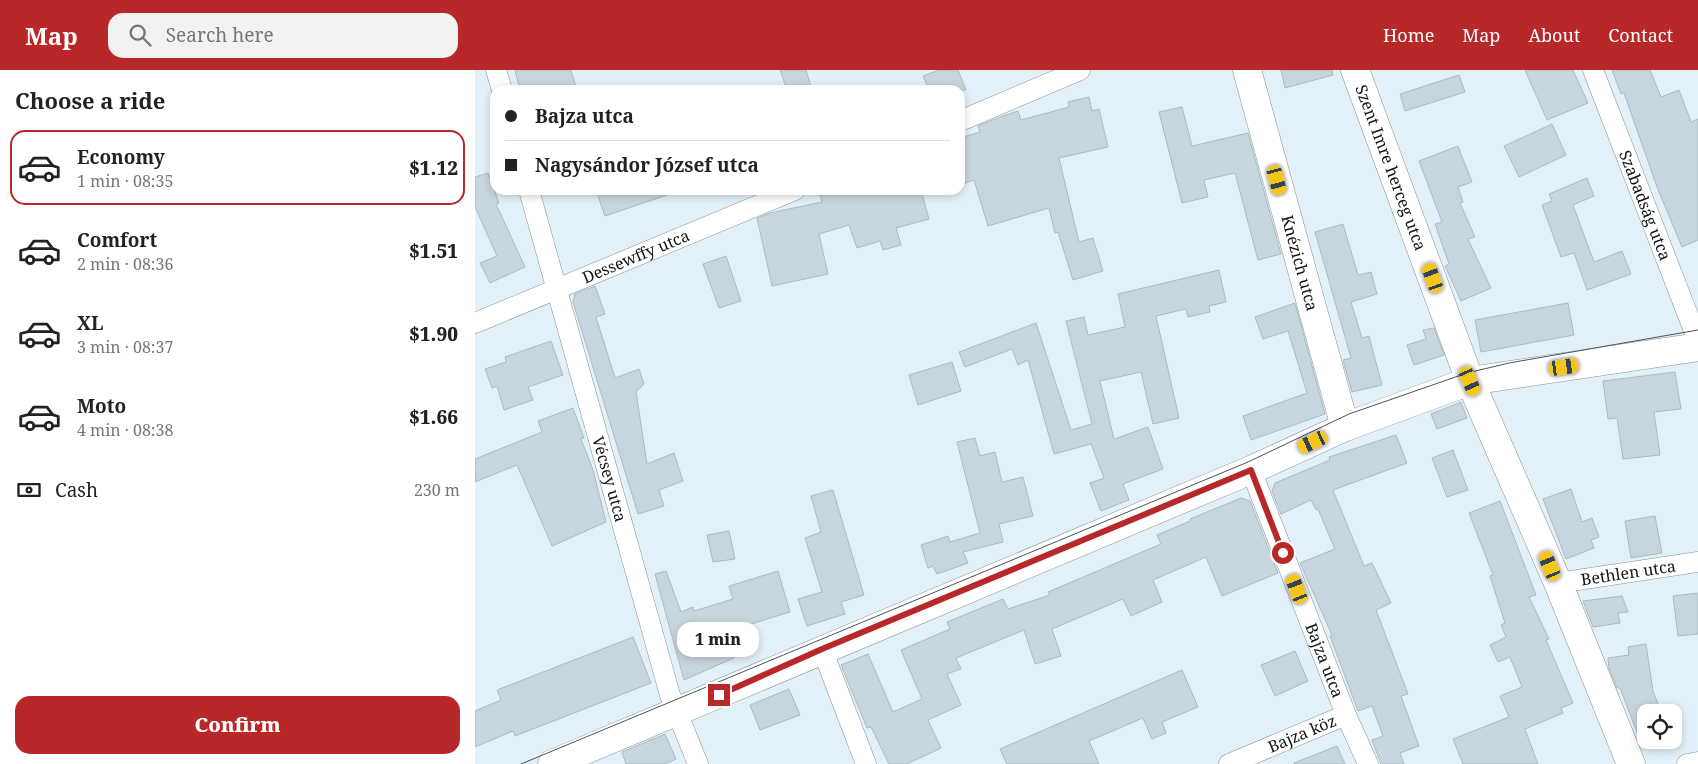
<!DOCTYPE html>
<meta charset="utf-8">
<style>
:root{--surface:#fff;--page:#f2f2f2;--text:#222;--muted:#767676;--line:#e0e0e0;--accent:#b82829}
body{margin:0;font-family:"Noto Serif",serif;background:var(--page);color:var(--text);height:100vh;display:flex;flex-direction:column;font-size:19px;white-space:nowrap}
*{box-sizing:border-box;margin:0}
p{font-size:16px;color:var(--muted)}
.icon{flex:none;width:28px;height:28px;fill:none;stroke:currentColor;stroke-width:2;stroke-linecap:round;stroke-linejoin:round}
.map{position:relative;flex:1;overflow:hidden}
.drawer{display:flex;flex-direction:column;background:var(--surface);width:475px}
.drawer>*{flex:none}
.top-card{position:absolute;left:15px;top:15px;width:475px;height:110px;border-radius:15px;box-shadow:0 2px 8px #0003;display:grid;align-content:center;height:110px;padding:0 15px;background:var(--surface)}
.buttons{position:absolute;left:1162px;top:634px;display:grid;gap:10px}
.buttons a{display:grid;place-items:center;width:45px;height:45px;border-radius:10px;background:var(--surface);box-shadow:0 2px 8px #0003;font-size:25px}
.end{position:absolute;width:22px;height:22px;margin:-11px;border:6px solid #b82829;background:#fff;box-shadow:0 0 0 2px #fff}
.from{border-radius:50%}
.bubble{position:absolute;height:35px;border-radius:15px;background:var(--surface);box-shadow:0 2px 8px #0003;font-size:16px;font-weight:800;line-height:35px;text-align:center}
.car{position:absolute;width:15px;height:30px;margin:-15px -8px;border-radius:6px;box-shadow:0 0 4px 1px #0007;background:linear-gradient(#f5c518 24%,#345 0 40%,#f5c518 0 76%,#345 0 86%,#f5c518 0)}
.top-card b{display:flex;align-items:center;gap:18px;height:48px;font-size:19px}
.top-card b+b{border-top:1px solid var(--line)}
.top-card i{width:12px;height:12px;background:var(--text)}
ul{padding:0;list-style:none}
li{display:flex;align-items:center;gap:15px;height:75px;margin:0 10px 8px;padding:0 5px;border:2px solid transparent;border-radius:15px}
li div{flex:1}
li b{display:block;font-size:19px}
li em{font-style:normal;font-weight:800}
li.current{border-color:var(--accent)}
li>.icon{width:45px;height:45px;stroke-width:1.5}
h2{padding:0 15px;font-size:22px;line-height:60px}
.pay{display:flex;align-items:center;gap:12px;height:55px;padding:0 15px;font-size:19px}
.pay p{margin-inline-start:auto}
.cta{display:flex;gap:10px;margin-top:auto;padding:10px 15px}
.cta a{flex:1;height:58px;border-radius:15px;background:var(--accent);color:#fff;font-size:20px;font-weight:800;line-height:58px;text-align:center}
header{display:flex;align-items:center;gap:30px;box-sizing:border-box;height:70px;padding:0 25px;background:var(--accent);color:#fff}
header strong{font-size:24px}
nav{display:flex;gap:28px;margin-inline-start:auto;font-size:18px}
.search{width:350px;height:45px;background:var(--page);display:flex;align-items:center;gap:12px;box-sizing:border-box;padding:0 18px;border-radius:15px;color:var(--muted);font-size:19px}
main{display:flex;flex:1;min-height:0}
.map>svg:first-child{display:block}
.building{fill:#c7d6de;stroke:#abbac2}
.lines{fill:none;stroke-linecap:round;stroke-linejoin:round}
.street-casing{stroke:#849299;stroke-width:21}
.secondary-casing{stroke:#849299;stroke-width:29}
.street{stroke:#fff;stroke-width:20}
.secondary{stroke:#fff;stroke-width:28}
.tram{stroke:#4b5357;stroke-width:1}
.route{stroke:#b82829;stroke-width:6}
.labels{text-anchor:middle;stroke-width:4.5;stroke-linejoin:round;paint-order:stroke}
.street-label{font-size:16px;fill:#101618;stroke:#f9fcfe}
</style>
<header>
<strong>Map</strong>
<div class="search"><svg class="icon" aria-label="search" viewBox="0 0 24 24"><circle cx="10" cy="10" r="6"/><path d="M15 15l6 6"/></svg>Search here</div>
<nav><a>Home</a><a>Map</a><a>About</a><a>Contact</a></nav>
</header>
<main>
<section class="drawer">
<h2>Choose a ride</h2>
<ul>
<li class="current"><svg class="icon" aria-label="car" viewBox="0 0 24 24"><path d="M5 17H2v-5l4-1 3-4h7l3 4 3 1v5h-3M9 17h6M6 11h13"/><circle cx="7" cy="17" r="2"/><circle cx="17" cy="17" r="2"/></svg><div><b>Economy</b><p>1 min · 08:35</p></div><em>$1.12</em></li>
<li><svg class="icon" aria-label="car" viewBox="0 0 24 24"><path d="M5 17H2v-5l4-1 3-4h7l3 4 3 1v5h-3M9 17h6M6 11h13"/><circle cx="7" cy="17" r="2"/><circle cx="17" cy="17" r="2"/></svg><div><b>Comfort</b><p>2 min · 08:36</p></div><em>$1.51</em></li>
<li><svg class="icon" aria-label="car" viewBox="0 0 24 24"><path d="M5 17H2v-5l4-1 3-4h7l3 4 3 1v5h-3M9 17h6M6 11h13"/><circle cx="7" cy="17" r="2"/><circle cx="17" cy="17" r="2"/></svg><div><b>XL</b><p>3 min · 08:37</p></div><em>$1.90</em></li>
<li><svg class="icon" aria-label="car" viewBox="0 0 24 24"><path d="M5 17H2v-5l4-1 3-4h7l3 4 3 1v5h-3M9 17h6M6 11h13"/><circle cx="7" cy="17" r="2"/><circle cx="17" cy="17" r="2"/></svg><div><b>Moto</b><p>4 min · 08:38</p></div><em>$1.66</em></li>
</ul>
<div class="pay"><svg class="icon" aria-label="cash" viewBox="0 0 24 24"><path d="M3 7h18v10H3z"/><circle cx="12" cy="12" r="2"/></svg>Cash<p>230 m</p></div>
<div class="cta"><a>Confirm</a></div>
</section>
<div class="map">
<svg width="1223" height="694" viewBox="0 0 1223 694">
<rect width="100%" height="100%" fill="#e2f1f9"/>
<!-- building -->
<path class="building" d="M40 0H96L102 20H45Z
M305 0H331L337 20H312Z
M464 0H483L491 20H454L448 6Z
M806 0H857L858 5 810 18Z
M1050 0H1098L1113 33 1072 50Z
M1137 0H1175L1186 27 1204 20 1216 52 1223 49V170L1207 177 1182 117 1149 23 1146 24Z
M984 5 990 22 930 41 925 24Z
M614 27 617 41 624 39 633 77 584 88 604 172 618 168 628 201 598 210 583 162 580 163 574 138 513 156 499 110 485 115V68L505 62 503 56 525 47 543 41 546 50 594 37 593 32Z
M707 37 717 76 773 63 806 184 783 190 760 103 729 110 733 127 707 133 684 42Z
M1077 54 1091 85 1044 107 1029 76Z
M983 76 997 112 983 117 988 132 985 133 1000 167 993 169 1016 218 986 231 970 196 974 194 960 154 967 152 944 91Z
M13 103 24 133 21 134 50 197 15 213 5 193 22 186 0 137V107Z
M1112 108 1119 126 1098 135 1119 192 1147 181 1156 204 1112 220 1099 183 1086 187 1067 135 1077 131 1074 124Z
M121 120H198V123L130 146Z
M343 120H446L454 149 421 158 426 175 408 180 405 171 382 178 374 155 344 164 353 204 297 216 282 148 295 143 347 132Z
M868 154 883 205 896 202 902 224 876 232 887 268 894 266 907 315 877 322 868 290 876 288 840 162Z
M251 186 266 231 244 238 228 194Z
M744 200 751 232 734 236 735 242 713 247 711 239 681 246 704 348 678 354 666 302 625 311 639 369 673 357 688 399 648 414 654 430 626 441 615 413 629 408 616 374 579 384 553 290 543 295 537 279 490 297 484 282 561 253 596 360 617 354 591 251 609 247 613 265 650 257 643 224Z
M120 216 130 244 121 247 140 308 164 299 169 314 161 322 172 394 199 383 208 411 184 420 189 436 163 444 98 232 100 224Z
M820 233 850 344 776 370 768 346 832 323 813 261 788 269 780 247Z
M1093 233 1099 265 1006 282 1000 250Z
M959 258 969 285 939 295 932 275 951 269 948 260Z
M76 271 88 305 53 317 58 330 29 340 22 316 17 318 10 299 31 292 30 287Z
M477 292 486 321 443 335 434 305Z
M1200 302 1206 339 1179 342 1185 385 1148 389 1142 348 1133 349 1128 311Z
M986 332 992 348 962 359 956 344Z
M98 338 109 368 106 369 118 400 131 452 77 476 42 395 0 412V389L67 362 63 351Z
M921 365 932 393 858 420 889 496 897 493 916 533 901 540 933 624 926 626 944 676 925 683 929 694H906L897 670 908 666 897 636 883 641 855 566 857 565 825 493 860 479 843 439 841 440 836 430 806 444 797 421 800 413 855 390 854 387Z
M500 368 505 386 520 382 527 412 548 407 558 446 524 454 528 472 488 482 493 493 462 504 458 496 453 498 446 475 473 466 475 472 505 463 482 372Z
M978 380 993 420 972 427 957 388Z
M1096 419 1107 452 1117 448 1124 467 1116 470 1119 478 1091 489 1068 429Z
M358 420 389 525 366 532 370 544 332 556 323 529 347 522 330 468 346 462 336 426Z
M766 428 775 431 803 503 747 526 731 487 678 510 687 532 656 546 648 529 577 559 586 586 560 594 549 560 481 588 486 599 472 604 486 635 453 650 466 678 432 694H414L396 657 392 658 366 595 393 584 418 642 447 629 426 580 475 559 472 552 528 529 533 539 575 525 573 522 686 474 682 465 715 451V449Z
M1025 431 1061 525 1054 527 1074 569 1071 570 1098 633 1086 638 1088 643 1050 659 1063 694H988L978 669 1034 647 1025 626 1047 617 1035 587 1023 592 1015 575 1031 567 1026 555 1030 553 1015 506 1018 505 994 443Z
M1180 446 1187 483 1156 488 1150 451Z
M254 461 260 489 238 492 232 465Z
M191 501 206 542 218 537 219 541 258 529 254 516 303 501 315 542 247 563 259 588 209 610 180 504Z
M1223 523V564L1203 566 1198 526Z
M1147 526 1153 542 1143 543 1145 553 1118 557 1108 531Z
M158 567 176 613 40 666 38 661 0 677V641L26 630 22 620Z
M1171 574 1178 621 1186 642H1171V670H1175L1166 673 1145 618H1142L1134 598 1133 588 1154 585 1153 577Z
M820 581 833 611 800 626 786 595Z
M707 600 723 637 687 652 691 663 677 669 668 648 614 671 624 694H532L525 679Z
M314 619 325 645 285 660 275 635Z
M190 664 201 689 190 694H151L147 682Z
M862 676 870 694H819V693Z"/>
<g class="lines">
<!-- street casing -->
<g class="street-casing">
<g id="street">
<path d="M21 0 27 20"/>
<path id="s1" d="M1118 0 1223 271"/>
<path d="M485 51 605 0"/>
<path id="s2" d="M54 120 195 625 223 694"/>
<path id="s3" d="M0 253 320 120"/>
<path id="s4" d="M776 400 871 645 893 694"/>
<path id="s5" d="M1083 513 1223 492"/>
<path d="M347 579 391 694"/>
<path id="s6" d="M754 694 871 645"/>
<path d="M1212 694 1223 692"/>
</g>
</g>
<!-- secondary casing -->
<g class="secondary-casing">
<g id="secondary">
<path id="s7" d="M772 0 870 357"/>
<path id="s8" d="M880 0 995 311 1083 513 1156 694"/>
<path d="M77 694 776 400 870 357 995 311 1223 277"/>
</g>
</g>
<!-- street -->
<use href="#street" class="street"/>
<!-- secondary -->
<use href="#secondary" class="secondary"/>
<!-- tram -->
<path class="tram" d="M46 694 773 392 874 344 992 303 1034 293 1223 260"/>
</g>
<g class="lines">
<!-- route -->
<path class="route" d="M244 625 347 579 776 400 808 483"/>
</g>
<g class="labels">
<!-- street labels -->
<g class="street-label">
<text dy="6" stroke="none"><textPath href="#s8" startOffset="104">Szent Imre herceg utca</textPath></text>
<text dy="6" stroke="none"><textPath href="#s1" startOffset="145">Szabadság utca</textPath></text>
<text dy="6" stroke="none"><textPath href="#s3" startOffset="174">Dessewffy utca</textPath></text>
<text dy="6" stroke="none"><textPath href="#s7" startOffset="200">Knézich utca</textPath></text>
<text dy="6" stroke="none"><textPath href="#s2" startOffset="300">Vécsey utca</textPath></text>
<text dy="6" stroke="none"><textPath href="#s5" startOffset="71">Bethlen utca</textPath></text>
<text dy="6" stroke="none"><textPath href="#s4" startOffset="204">Bajza utca</textPath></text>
<text dy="6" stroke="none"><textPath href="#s6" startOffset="79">Bajza köz</textPath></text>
</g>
</g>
</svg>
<div class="buttons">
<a><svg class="icon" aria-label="locate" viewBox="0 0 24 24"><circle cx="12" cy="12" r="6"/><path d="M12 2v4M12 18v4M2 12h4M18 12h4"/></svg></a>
</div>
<i class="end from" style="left:808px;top:483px"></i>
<i class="end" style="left:244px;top:625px"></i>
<div class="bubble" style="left:202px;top:552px;width:82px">1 min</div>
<i class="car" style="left:802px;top:110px;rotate:165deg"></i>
<i class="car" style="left:958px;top:208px;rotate:340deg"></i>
<i class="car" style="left:1089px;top:297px;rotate:82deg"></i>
<i class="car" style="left:995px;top:311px;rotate:156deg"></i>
<i class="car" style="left:838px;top:372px;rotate:245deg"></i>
<i class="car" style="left:1075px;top:496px;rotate:337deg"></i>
<i class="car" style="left:822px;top:519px;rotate:339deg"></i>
<div class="top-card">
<b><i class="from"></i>Bajza utca</b>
<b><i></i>Nagysándor József utca</b>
</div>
</div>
</main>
